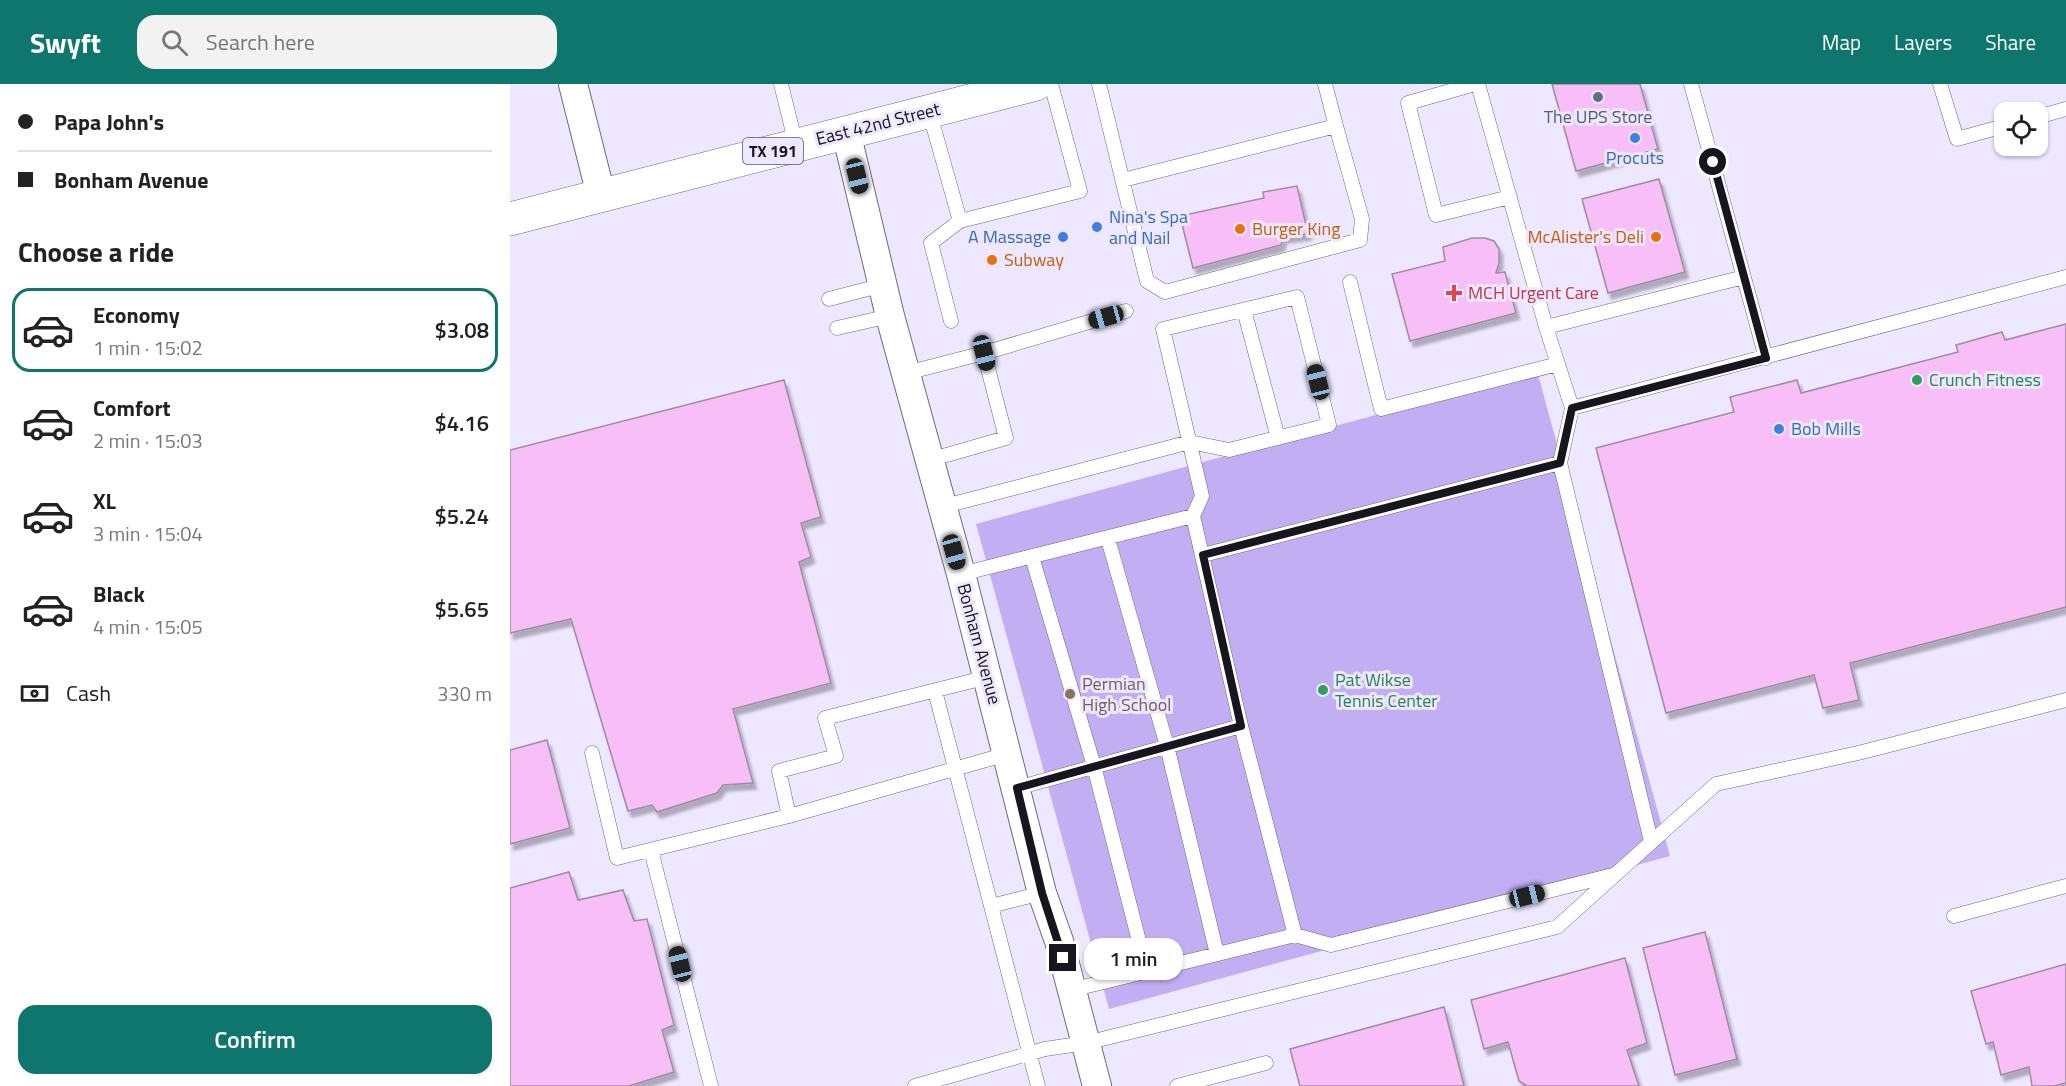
<!DOCTYPE html>
<meta charset="utf-8">
<style>
:root{--surface:#fff;--page:#f2f2f2;--text:#222;--muted:#767676;--line:#e0e0e0;--accent:#0f766e}
body{margin:0;font-family:"Titillium Web",sans-serif;background:var(--page);color:var(--text);height:100vh;display:flex;flex-direction:column;font-size:22px;white-space:nowrap}
*{box-sizing:border-box;margin:0}
p{font-size:20px;color:var(--muted)}
.icon{flex:none;width:33px;height:33px;fill:none;stroke:currentColor;stroke-width:2;stroke-linecap:round;stroke-linejoin:round}
.map{position:relative;flex:1;overflow:hidden}
.panel{display:flex;flex-direction:column;background:var(--surface);width:510px}
.panel>*{flex:none}
.banner{display:grid;align-content:center;height:132px;padding:0 18px;background:var(--surface)}
.buttons{position:absolute;left:1484px;top:18px;display:grid;gap:12px}
.buttons a{display:grid;place-items:center;width:54px;height:54px;border-radius:12px;background:var(--surface);box-shadow:0 2px 4px #0004;font-size:30px}
.end{position:absolute;width:27px;height:27px;margin:-14px;border:8px solid #17151d;background:#fff;box-shadow:0 0 0 3px #fff}
.from{border-radius:50%}
.bubble{position:absolute;height:42px;border-radius:18px;background:var(--surface);box-shadow:0 2px 4px #0004;font-size:20px;font-weight:600;line-height:42px;text-align:center}
.car{position:absolute;width:18px;height:36px;margin:-18px -9px;border-radius:8px;box-shadow:0 0 4px 2px #0007;background:linear-gradient(#222 24%,#8ab4d8 0 40%,#222 0 76%,#8ab4d8 0 86%,#222 0)}
.banner b{display:flex;align-items:center;gap:21px;height:57px;font-size:22px}
.banner b+b{border-top:2px solid var(--line)}
.banner i{width:15px;height:15px;background:var(--text)}
ul{padding:0;list-style:none}
li{display:flex;align-items:center;gap:18px;height:84px;margin:0 12px 9px;padding:0 6px;border:3px solid transparent;border-radius:18px}
li div{flex:1}
li b{display:block;font-size:22px}
li em{font-style:normal;font-weight:600}
li.active{border-color:var(--accent)}
li>.icon{width:54px;height:54px;stroke-width:1.5}
h2{padding:0 18px;font-size:27px;line-height:72px}
.pay{display:flex;align-items:center;gap:15px;height:66px;padding:0 18px;font-size:22px}
.pay p{margin-inline-start:auto}
.cta{display:flex;gap:12px;margin-top:auto;padding:12px 18px}
.cta a{flex:1;height:69px;border-radius:18px;background:var(--accent);color:#fff;font-size:24px;font-weight:600;line-height:69px;text-align:center}
header{display:flex;align-items:center;gap:36px;box-sizing:border-box;height:84px;padding:0 30px;background:var(--accent);color:#fff}
header strong{font-size:28px}
nav{display:flex;gap:33px;margin-inline-start:auto;font-size:21px}
.search{width:420px;height:54px;background:var(--page);display:flex;align-items:center;gap:15px;box-sizing:border-box;padding:0 21px;border-radius:18px;color:var(--muted);font-size:22px}
main{display:flex;flex:1;min-height:0}
.map>svg:first-child{display:block}
.green{fill:#c2aef2}
.building{fill:#f7bef8;stroke:#9e8c9e;stroke-width:1.5;filter:url(#shadow)}
.lines{fill:none;stroke-linecap:round;stroke-linejoin:round}
.lane-casing{stroke:#6f697f;stroke-width:15}
.street-casing{stroke:#6f697f;stroke-width:30}
.highway-casing{stroke:#6f697f;stroke-width:34}
.lane{stroke:#fff;stroke-width:14}
.street{stroke:#fff;stroke-width:28}
.highway{stroke:#fff;stroke-width:33}
.route{stroke:#17151d;stroke-width:8}
.service-dot{fill:#5c6f8a;stroke:#ede7ff;stroke-width:2}
.shop-dot{fill:#3f7fe0;stroke:#ede7ff;stroke-width:2}
.food-dot{fill:#e8710a;stroke:#ede7ff;stroke-width:2}
.health-dot{fill:#e0444e;stroke:#ede7ff;stroke-width:2}
.leisure-dot{fill:#2e9e5b;stroke:#ede7ff;stroke-width:2}
.education-dot{fill:#8d6e63;stroke:#ede7ff;stroke-width:2}
.labels{text-anchor:middle;stroke-width:6;stroke-linejoin:round;paint-order:stroke}
.shield{fill:#ede7ff;stroke:#575461;stroke-width:1.5}
.shield-label{font-size:16px;font-weight:bold;fill:#17151d}
.service-label{font-size:18px;fill:#4e5e75;stroke:#ede7ff}
.street-label{font-size:18px;fill:#17151d;stroke:#ede7ff}
.shop-label{font-size:18px;fill:#366cbe;stroke:#ede7ff;text-anchor:start}
.food-label{font-size:18px;fill:#c56008;stroke:#ede7ff;text-anchor:start}
.health-label{font-size:18px;fill:#be3a42;stroke:#ede7ff;text-anchor:start}
.leisure-label{font-size:18px;fill:#27864d;stroke:#ede7ff;text-anchor:start}
.education-label{font-size:18px;fill:#785e54;stroke:#ede7ff;text-anchor:start}
</style>
<header>
<strong>Swyft</strong>
<div class="search"><svg class="icon" aria-label="search" viewBox="0 0 24 24"><circle cx="10" cy="10" r="6"/><path d="M15 15l6 6"/></svg>Search here</div>
<nav><a>Map</a><a>Layers</a><a>Share</a></nav>
</header>
<main>
<section class="panel">
<div class="banner">
<b><i class="from"></i>Papa John's</b>
<b><i></i>Bonham Avenue</b>
</div>
<h2>Choose a ride</h2>
<ul>
<li class="active"><svg class="icon" aria-label="car" viewBox="0 0 24 24"><path d="M5 17H2v-5l4-1 3-4h7l3 4 3 1v5h-3M9 17h6M6 11h13"/><circle cx="7" cy="17" r="2"/><circle cx="17" cy="17" r="2"/></svg><div><b>Economy</b><p>1 min · 15:02</p></div><em>$3.08</em></li>
<li><svg class="icon" aria-label="car" viewBox="0 0 24 24"><path d="M5 17H2v-5l4-1 3-4h7l3 4 3 1v5h-3M9 17h6M6 11h13"/><circle cx="7" cy="17" r="2"/><circle cx="17" cy="17" r="2"/></svg><div><b>Comfort</b><p>2 min · 15:03</p></div><em>$4.16</em></li>
<li><svg class="icon" aria-label="car" viewBox="0 0 24 24"><path d="M5 17H2v-5l4-1 3-4h7l3 4 3 1v5h-3M9 17h6M6 11h13"/><circle cx="7" cy="17" r="2"/><circle cx="17" cy="17" r="2"/></svg><div><b>XL</b><p>3 min · 15:04</p></div><em>$5.24</em></li>
<li><svg class="icon" aria-label="car" viewBox="0 0 24 24"><path d="M5 17H2v-5l4-1 3-4h7l3 4 3 1v5h-3M9 17h6M6 11h13"/><circle cx="7" cy="17" r="2"/><circle cx="17" cy="17" r="2"/></svg><div><b>Black</b><p>4 min · 15:05</p></div><em>$5.65</em></li>
</ul>
<div class="pay"><svg class="icon" aria-label="cash" viewBox="0 0 24 24"><path d="M3 7h18v10H3z"/><circle cx="12" cy="12" r="2"/></svg>Cash<p>330 m</p></div>
<div class="cta"><a>Confirm</a></div>
</section>
<div class="map">
<svg width="1556" height="1002" viewBox="0 0 1556 1002">
<defs>
<filter id="shadow"><feDropShadow dx="3.5" dy="6" stdDeviation="1.5" flood-color="#0004"/></filter>
</defs>
<rect width="100%" height="100%" fill="#ede7ff"/>
<!-- green -->
<path class="green" d="M1027 287 1160 772 599 925 466 440Z"/>
<!-- building -->
<path class="building" d="M1042 0H1130L1148 65 1066 87Z
M1149 95 1175 188 1098 209 1072 115Z
M787 102 798 150 773 153 771 161 683 184 670 132 754 114 753 108Z
M962 154H975L984 157 989 165V179L986 189 995 188 1006 229 900 257 882 190 935 177 933 163Z
M1556 240V523L1340 579 1349 616 1313 624 1304 591 1156 629 1086 364 1224 328 1220 313 1287 296 1291 309 1448 268 1446 261 1492 248 1495 256Z
M274 296 311 433 291 439 301 473 289 478 321 599 223 625 243 699 213 701 207 709 147 728 142 721 118 727 61 535 0 549V366Z
M37 656 60 744 0 760V666Z
M59 788 68 816 113 806 124 837 137 835 164 941 152 946 164 988 119 1002H0V804Z
M1195 848 1227 975 1165 991 1133 864Z
M1115 874 1137 959 1117 966 1129 1002H1017L1009 997 998 958 974 965 961 916Z
M1556 880V999L1544 1002H1522L1519 983 1491 991 1483 958 1476 960 1461 907Z
M934 923 954 1002H790L780 965Z"/>
<g class="lines">
<!-- lane casing -->
<g class="lane-casing">
<path id="lane" d="M271 0 286 61
M589 0 637 197 655 208 850 156 852 135 826 42
M965 0 898 19 926 131 1000 113
M968 0 1036 243 1062 324 1050 379
M1181 0 1256 274
M1430 0 1447 55 1494 42
M419 27 450 137 570 107 541 0
M1527 33 1556 25
M613 96 826 42 815 0
M840 198 871 325 1048 280
M319 215 373 201
M734 226 768 354
M441 237 421 159 450 137
M1036 243 1234 193
M327 244 380 232
M474 269 616 227
M396 289 474 269 496 354 419 376
M1062 324 1556 193
M431 423 680 358 719 366 819 341 787 213 653 245 692 412 683 432 731 642 785 851 561 906
M598 455 657 662 707 870
M693 471 1050 379 1141 757
M522 473 584 682 637 888
M451 490 683 432
M425 607 528 1002
M82 669 107 774 279 732 269 687 326 672 315 634 478 593
M507 704 731 642
M279 732 497 670
M141 766 201 1002
M481 822 532 809
M1444 832 1556 802
M785 851 821 861 1103 791
M405 1002 535 965 576 959 1047 843 1206 700 1348 669 1556 616
M667 1002 756 979"/>
</g>
<!-- street casing -->
<g class="street-casing">
<path id="street" d="M63 0 91 111
M336 48 380 232 451 490 532 809 549 857 587 1002"/>
</g>
<!-- highway casing -->
<g class="highway-casing">
<path id="highway" d="M0 135 526 0"/>
</g>
<!-- lane -->
<use href="#lane" class="lane"/>
<!-- street -->
<use href="#street" class="street"/>
<!-- highway -->
<use href="#highway" class="highway"/>
</g>
<g class="lines">
<!-- route -->
<path class="route" d="M553 874 532 809 507 704 731 642 693 471 1050 379 1062 324 1256 274 1203 78"/>
</g>
<!-- markers -->
<circle class="service-dot" cx="1088" cy="13" r="6"/>
<g class="shop-dot">
<circle cx="1125" cy="54" r="6"/>
<circle cx="587" cy="143" r="6"/>
<circle cx="553" cy="153" r="6"/>
<circle cx="1269" cy="345" r="6"/>
</g>
<g class="food-dot">
<circle cx="730" cy="145" r="6"/>
<circle cx="1146" cy="153" r="6"/>
<circle cx="482" cy="176" r="6"/>
</g>
<path class="health-dot" d="M941 200h6v6h6v6h-6v6h-6v-6h-6v-6h6z"/>
<g class="leisure-dot">
<circle cx="1407" cy="296" r="6"/>
<circle cx="813" cy="606" r="6"/>
</g>
<circle class="education-dot" cx="560" cy="610" r="6"/>
<g class="labels">
<!-- shield labels -->
<rect class="shield" x="233" y="54" width="60" height="26" rx="4.5"/>
<g class="shield-label">
<text x="263" y="73">TX 191</text>
</g>
<!-- service labels -->
<g class="service-label">
<text x="1088" y="39">The UPS Store</text>
</g>
<!-- street labels -->
<g class="street-label">
<text transform="translate(368 40) rotate(-14)" y="6">East 42nd Street</text>
<text transform="translate(469 560) rotate(75)" y="6">Bonham Avenue</text>
</g>
<!-- shop labels -->
<g class="shop-label">
<text x="1125" y="80" text-anchor="middle">Procuts</text>
<text x="599" y="139">Nina's Spa<tspan x="599" dy="21">and Nail</tspan></text>
<text x="541" y="159" text-anchor="end">A Massage</text>
<text x="1281" y="351">Bob Mills</text>
</g>
<!-- food labels -->
<g class="food-label">
<text x="742" y="151">Burger King</text>
<text x="1134" y="159" text-anchor="end">McAlister's Deli</text>
<text x="494" y="182">Subway</text>
</g>
<!-- health labels -->
<g class="health-label">
<text x="958" y="215">MCH Urgent Care</text>
</g>
<!-- leisure labels -->
<g class="leisure-label">
<text x="1419" y="302">Crunch Fitness</text>
<text x="825" y="602">Pat Wikse<tspan x="825" dy="21">Tennis Center</tspan></text>
</g>
<!-- education labels -->
<g class="education-label">
<text x="572" y="606">Permian<tspan x="572" dy="21">High School</tspan></text>
</g>
</g>
</svg>
<div class="buttons">
<a><svg class="icon" aria-label="locate" viewBox="0 0 24 24"><circle cx="12" cy="12" r="6"/><path d="M12 2v4M12 18v4M2 12h4M18 12h4"/></svg></a>
</div>
<i class="end from" style="left:1203px;top:78px"></i>
<i class="end" style="left:553px;top:874px"></i>
<div class="bubble" style="left:574px;top:854px;width:99px">1 min</div>
<i class="car" style="left:347px;top:92px;rotate:166deg"></i>
<i class="car" style="left:596px;top:233px;rotate:254deg"></i>
<i class="car" style="left:474px;top:269px;rotate:166deg"></i>
<i class="car" style="left:808px;top:298px;rotate:346deg"></i>
<i class="car" style="left:444px;top:468px;rotate:164deg"></i>
<i class="car" style="left:1017px;top:812px;rotate:76deg"></i>
<i class="car" style="left:170px;top:880px;rotate:346deg"></i>
</div>
</main>
